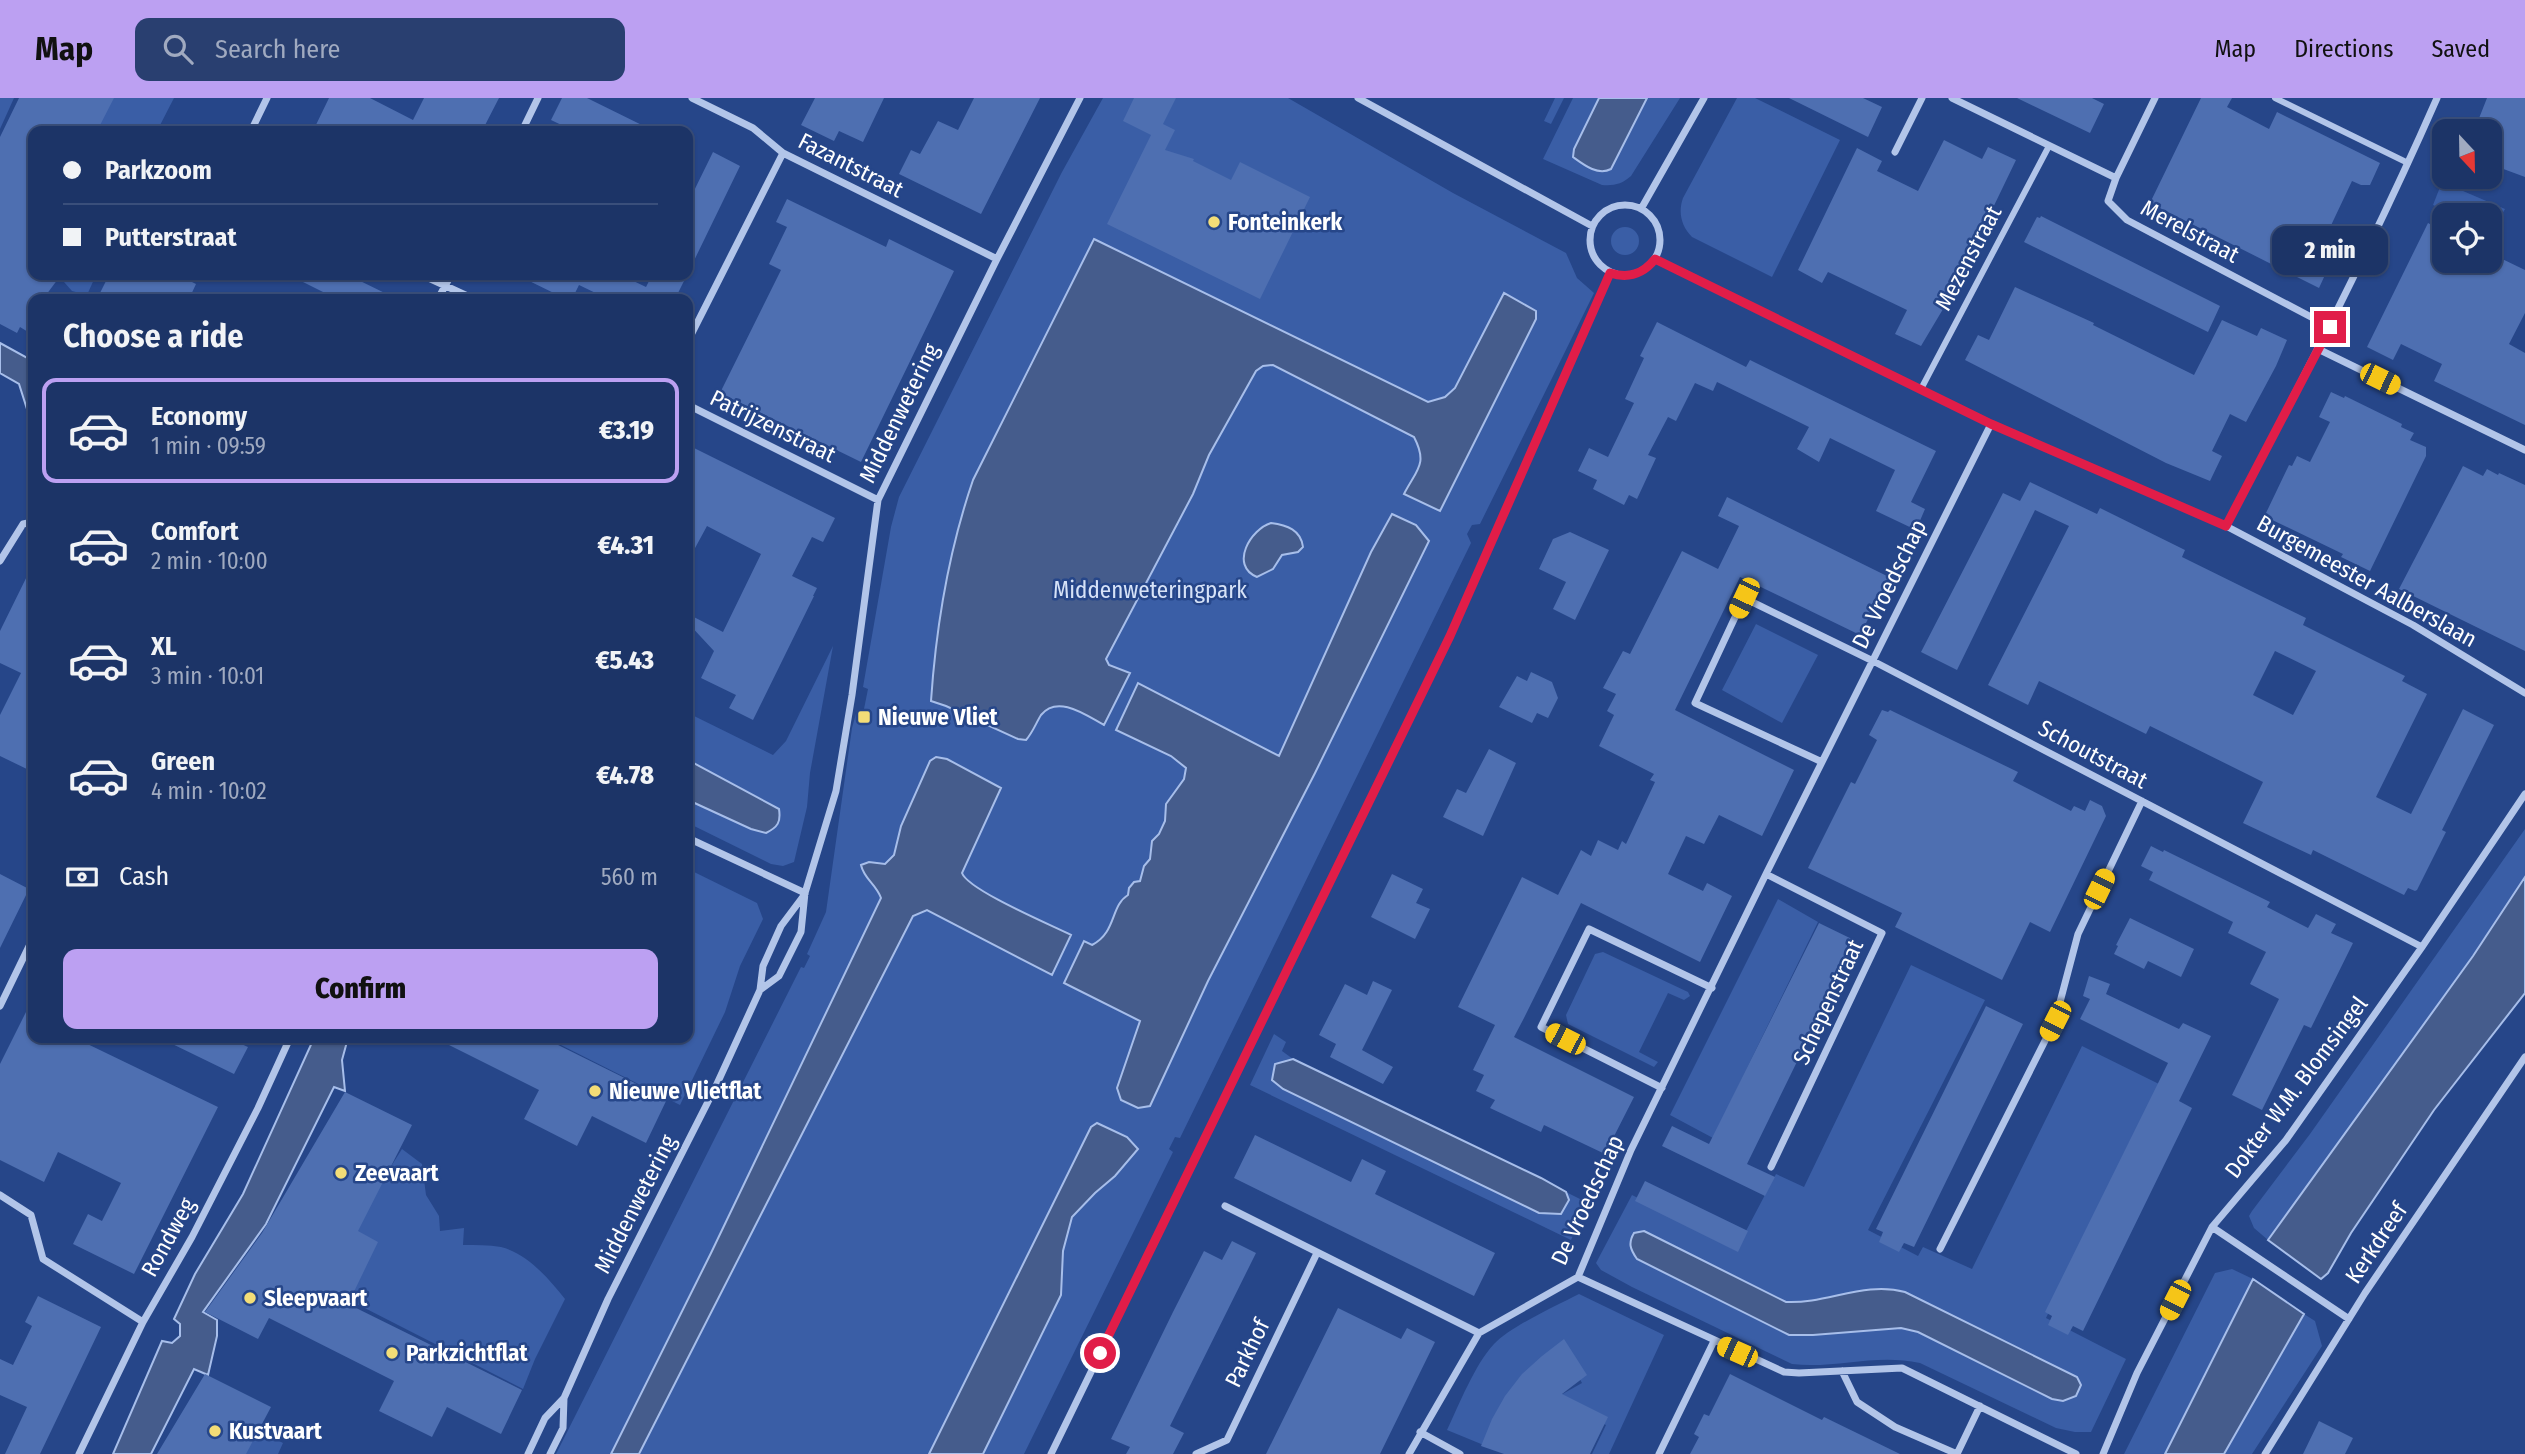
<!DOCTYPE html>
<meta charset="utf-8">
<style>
:root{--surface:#1c3467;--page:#293f70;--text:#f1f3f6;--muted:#a0aac0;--line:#3a4f7b;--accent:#bca0f2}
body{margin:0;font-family:"Fira Sans Condensed",sans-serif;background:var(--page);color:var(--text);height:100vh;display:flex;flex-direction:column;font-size:26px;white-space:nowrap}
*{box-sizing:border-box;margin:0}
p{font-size:23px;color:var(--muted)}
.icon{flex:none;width:38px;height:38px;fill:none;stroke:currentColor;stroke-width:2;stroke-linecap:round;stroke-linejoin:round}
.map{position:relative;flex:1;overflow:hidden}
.drawer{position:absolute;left:28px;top:196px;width:665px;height:749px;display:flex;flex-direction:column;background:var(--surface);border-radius:14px;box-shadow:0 2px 5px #0004,0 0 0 2px var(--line)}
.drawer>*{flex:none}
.hud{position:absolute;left:28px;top:28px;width:665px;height:154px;border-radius:14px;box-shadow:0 2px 5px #0004,0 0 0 2px var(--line);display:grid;align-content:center;height:154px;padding:0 35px;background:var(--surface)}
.needle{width:46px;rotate:158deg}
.controls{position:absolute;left:2432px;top:21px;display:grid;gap:14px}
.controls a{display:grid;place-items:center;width:70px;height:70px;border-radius:14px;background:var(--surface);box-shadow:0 2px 5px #0004,0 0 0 2px var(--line);font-size:35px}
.end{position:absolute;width:32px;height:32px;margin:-16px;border:9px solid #e11d48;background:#fff;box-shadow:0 0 0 4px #fff}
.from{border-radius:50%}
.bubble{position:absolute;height:49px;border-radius:14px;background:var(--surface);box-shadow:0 2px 5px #0004,0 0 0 2px var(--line);font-size:23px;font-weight:800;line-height:49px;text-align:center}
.car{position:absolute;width:21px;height:42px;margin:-21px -10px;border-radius:9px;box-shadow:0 0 5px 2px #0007;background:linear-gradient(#f5c518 24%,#345 0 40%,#f5c518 0 76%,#345 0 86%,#f5c518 0)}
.hud b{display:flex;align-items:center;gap:24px;height:66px;font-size:26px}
.hud b+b{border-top:2px solid var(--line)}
.hud i{width:18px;height:18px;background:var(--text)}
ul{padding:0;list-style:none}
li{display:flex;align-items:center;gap:21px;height:105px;margin:0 14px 10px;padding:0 21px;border:4px solid transparent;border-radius:14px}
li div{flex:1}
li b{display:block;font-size:26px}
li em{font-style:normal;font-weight:800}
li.selected{border-color:var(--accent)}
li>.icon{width:63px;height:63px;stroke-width:1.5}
h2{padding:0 35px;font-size:32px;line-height:84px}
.pay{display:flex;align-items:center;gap:18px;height:77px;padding:0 35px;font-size:26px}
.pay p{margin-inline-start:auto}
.action{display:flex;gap:14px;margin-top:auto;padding:14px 35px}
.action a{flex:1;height:80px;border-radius:14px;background:var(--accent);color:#111;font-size:28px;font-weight:800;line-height:80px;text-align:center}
header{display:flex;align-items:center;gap:42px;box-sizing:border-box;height:98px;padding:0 35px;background:var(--accent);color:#111}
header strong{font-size:33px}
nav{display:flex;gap:38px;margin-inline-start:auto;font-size:24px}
.search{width:490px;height:63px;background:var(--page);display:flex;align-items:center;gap:18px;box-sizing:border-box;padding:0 24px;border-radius:14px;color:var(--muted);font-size:26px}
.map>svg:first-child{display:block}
.green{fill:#3a5ea6;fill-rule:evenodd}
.water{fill:#455c8c;stroke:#a7beea;stroke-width:2}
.building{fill:#4e6fb1;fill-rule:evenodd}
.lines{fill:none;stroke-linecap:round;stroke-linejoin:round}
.pedestrian{stroke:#b2c5e9;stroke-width:6}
.minor{stroke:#b2c5e9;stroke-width:7}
.route{stroke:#e11d48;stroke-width:9}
.poi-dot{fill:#f3dd77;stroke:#264689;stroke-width:2.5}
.labels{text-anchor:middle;stroke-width:5;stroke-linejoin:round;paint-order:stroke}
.street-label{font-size:23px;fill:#fff;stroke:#264689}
.poi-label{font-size:23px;font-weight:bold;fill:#fff;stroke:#264689;text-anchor:start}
.park-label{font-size:23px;fill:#d6e2f7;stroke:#264689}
</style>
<header>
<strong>Map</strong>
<div class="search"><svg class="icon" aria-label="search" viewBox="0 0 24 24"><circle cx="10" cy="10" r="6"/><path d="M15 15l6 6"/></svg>Search here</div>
<nav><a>Map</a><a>Directions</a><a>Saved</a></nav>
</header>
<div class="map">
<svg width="2525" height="1356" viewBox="0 0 2525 1356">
<rect width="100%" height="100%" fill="#264689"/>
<!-- green -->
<path class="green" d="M0 0H14L0 31Z
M111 0H174L157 33H110L97 27Z
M1103 0H1288L1453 95 1566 155 1577 180 1594 195 1480 426 1472 427 1467 436 1471 445 1180 1040 1175 1039 1169 1051 1173 1054 1024 1356H556L801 869 804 870 810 858 807 856 826 814 852 630 857 612 864 611 868 591 863 589 891 429 899 399 1062 74Z
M1555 0H1564L1551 26 1544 23Z
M1573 0H1599L1574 51 1573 59 1598 74 1611 71 1647 0H1680L1631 78C1622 86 1614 88 1602 87L1543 61Z
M1737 0H1755L1840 42 1772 179 1692 139C1681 128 1678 114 1683 100Z
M2442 84 2505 111 2492 135 2490 134V117H2455L2433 107Z
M1611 143a14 14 0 1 1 28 0a14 14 0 1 1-28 0Z
M67 177H96L87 197 72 193 64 184Z
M1756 526 1818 557 1782 625 1722 592Z
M833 548 810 675 807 709 794 764 783 768 771 766 688 725V702L751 731 780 721 779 710 688 662V615L773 657 786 643Z
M2525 731V779L2473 858 2268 1142 2254 1130 2249 1118 2252 1113 2310 1036Z
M688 771 757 805 763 821 740 868 725 914 680 1007 547 940H688Z
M1778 801 1818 824 1713 1040 1670 1017Z
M1603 854 1688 894 1690 898 1684 902 1668 895 1639 954 1658 964 1654 969 1568 926 1566 917 1595 856Z
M1911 867 1985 902 1868 1132 1918 1158 1923 1149 1972 1171 2082 948 2159 986 2046 1220 2126 1261 2091 1334H2075L2056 1330 1920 1265C1875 1255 1836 1271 1792 1266L1632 1189 1601 1172 1596 1165 1632 1097 1737 1150 1776 1076 1804 1089ZM1644 1133 1786 1204 1801 1205 1832 1199 2076 1298 1918 1234 1901 1230 1813 1237H1789L1637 1161Z
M1274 936 1286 944 1282 953 1293 961 1286 962 1283 991 1335 1015 1569 1102 1566 1094 1588 1105 1571 1142 1250 987Z
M402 1051 422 1066 426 1097 439 1118 440 1133 464 1130 463 1147C475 1147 489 1147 501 1149 528 1156 549 1181 565 1201L535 1261 523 1291 351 1203 299 1180 378 1089Z
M2232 1171 2253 1181 2165 1356H2124L2215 1175Z
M1579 1196 1664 1237 1609 1356H1592L1606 1327 1569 1309 1559 1298 1582 1285 1564 1252 1486 1348 1447 1332C1459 1307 1475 1266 1494 1246 1511 1228 1556 1208 1579 1196Z
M2304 1216 2315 1223 2322 1248 2252 1356H2224Z
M260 1333 283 1345 278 1356H243Z"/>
<!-- water -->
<path class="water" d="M1599 0H1647L1611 71C1598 78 1584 67 1573 59L1574 51Z
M1094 141 1428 304 1445 299 1455 290 1504 195 1536 213V221L1440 413 1404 396C1417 371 1428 366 1414 339L1273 267 1263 268 1256 273 1209 357 1193 396 1106 561 1109 567 1130 575 1104 627C1087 618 1058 596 1041 617 1036 625 1033 634 1026 642L1018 641 946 608 931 603C936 529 949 452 973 382Z
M0 245 33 263V330L19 286 0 275Z
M1392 416 1416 427 1429 443 1315 675 1208 883 1150 1008 1138 1010 1121 1002 1117 990 1140 923 1064 885 1084 843 1092 847C1117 834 1110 808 1128 797L1129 790 1134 784 1140 783 1144 768 1150 761 1152 743 1159 736 1165 723 1166 706 1184 681 1186 670 1171 658 1116 632 1138 585 1279 658 1371 454Z
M1271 425C1287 427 1301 432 1303 449L1298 454 1282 457 1273 471 1257 479C1229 467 1251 431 1271 425Z
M936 659 947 661 1001 690 962 775C968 792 1051 827 1071 837L1052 877 927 812 913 818 639 1356H611L711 1155 881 800C876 786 864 781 861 767L869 764 885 766 894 757 901 728 930 663Z
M688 662 779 711C781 724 778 729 766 735L751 731 688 702Z
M2525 779V895L2434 1012 2351 1135 2328 1175 2321 1181 2268 1142 2473 858Z
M314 940H348L342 962 345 993 334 989 266 1126 203 1214 217 1222V1238L208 1277 194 1271 151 1356H113L162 1243 172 1245 180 1238V1226L174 1221 195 1176 243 1096Z
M1293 961 1541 1080 1566 1094 1569 1102 1561 1116 1539 1115 1283 991 1272 982 1275 966Z
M1097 1025 1127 1039 1138 1051 1115 1078 1095 1095 1072 1119 1063 1153 1061 1197 983 1356H929L1091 1029Z
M1644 1133 1786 1204C1827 1206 1864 1183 1905 1194L2077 1279 2081 1287 2076 1298 2063 1303 2052 1301 1918 1234 1901 1230 1813 1237H1789L1637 1161C1630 1151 1628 1145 1634 1135Z
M2253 1181 2304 1216 2224 1356H2165Z"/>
<!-- building -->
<path class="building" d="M19 0H114L97 33H33V177H61L43 201H33V237L20 229 17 235 0 226V39Z
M329 0H370L413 22 424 0H499L482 33H313Z
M562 0H587L654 33H574L551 22Z
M815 0H884L863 44 839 33 834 43 801 27Z
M974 0H1040L981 116 899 76 911 52 920 56 938 23 958 32Z
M1134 0H1176L1163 26 1175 32 1165 52 1194 61 1193 63 1231 82 1240 64 1310 99 1260 201 1107 126 1151 37 1123 23Z
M1789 0H1863L1882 9 1868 39Z
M2017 0H2092L2104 6 2090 35Z
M2201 0H2232L2227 9 2269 31 2277 14 2380 65 2370 87H2361L2352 83 2317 157 2331 164 2319 190 2150 105Z
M2487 0H2525V79L2490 66V33H2474Z
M1944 42 1982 61 1988 49 2016 62 1949 201 1921 248 1895 236 1907 212 1828 174 1822 185 1798 172 1857 50 1882 63 1877 73 1918 93Z
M713 54 740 68 688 175V105Z
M787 101 886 149 889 141 954 173 861 364 720 295 781 172 769 166 787 129 776 124Z
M2041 118 2220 208 2208 234 2024 144 2037 119 2040 120Z
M2428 125 2445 134V163H2464L2490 176V170L2496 158 2525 172V215L2509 246 2525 255V327L2434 283 2442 266 2401 246 2393 262 2367 249Z
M109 177H178L196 186 189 201H97Z
M289 177H348L397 201H337Z
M517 177H621L646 189 652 177H687L675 201H608L579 187 572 201H566Z
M2015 189 2094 225 2093 227 2194 277 2222 222 2257 238 2261 230 2287 242 2276 268 2246 324 2230 316 2212 353 2222 358 2210 383 2166 365 1965 262 1978 237 1989 242Z
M1657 224 1746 269 1750 262 1936 353 1911 404 1925 411 1916 432 1876 413 1895 372 1830 340 1819 364 1797 351 1809 329 1717 284 1713 293 1695 285 1676 323 1668 319 1648 357 1656 360 1637 401 1629 397 1624 407 1593 391 1597 382 1578 373 1589 350 1608 359 1634 305 1625 301 1644 260 1640 258Z
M2331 294 2344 300 2345 298 2402 326 2401 329 2414 335 2410 342 2426 349V358L2370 473 2341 459 2343 456 2266 419 2268 416 2266 415 2289 367 2292 368 2297 358 2310 364 2330 324 2319 319Z
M688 347 835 420 823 444 812 439 792 478 817 490 813 498H814L753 622 729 610 736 597 701 580 714 553 688 525V516L723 534 761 456 707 428 688 463Z
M2463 368 2483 378 2487 371 2498 377 2499 375 2525 387V553L2399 491Z
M2030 384 2097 416 2100 410 2185 452 2182 459 2306 520 2303 527 2405 578 2402 583 2427 596 2376 699 2411 716 2463 611 2494 627 2442 732 2446 734 2417 792 2415 793 2408 790 2404 797 2313 752 2311 757 2243 725 2263 684 2150 628 2146 636 2039 583 2028 607 1988 587 2069 428 2035 412 1957 572 1921 554 2003 395 2020 403ZM2275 553 2316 573 2293 617 2253 597Z
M1727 399 1889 479 1860 537 1740 479 1702 557 1675 612 1794 672 1762 738 1719 717 1704 746 1686 738 1668 776 1703 793 1707 785 1732 798 1700 864 1581 805 1524 920 1514 939 1634 999 1605 1056 1544 1027 1541 1034 1490 1010 1495 1002 1476 993 1484 977 1473 972 1495 927 1458 909 1522 779 1558 797 1581 752 1591 758 1598 742 1618 752 1622 743 1626 746 1655 684 1650 682 1654 676 1599 648 1614 617 1607 613 1616 596 1603 590 1623 553 1630 556 1682 453 1718 471 1739 428 1718 418Z
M1570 434 1609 452 1575 522 1553 511 1566 484 1539 471 1553 441Z
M33 466V674L0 658V617L21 575 0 565V533Z
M1531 574 1552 584 1558 600 1548 620 1537 615 1532 625 1499 609 1517 578 1527 583Z
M1882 612 1888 614 1890 612 2018 674 2013 683 2071 713 2074 708 2085 713 2090 702 2102 708 2106 718 2050 834 2030 824 2002 882 1895 829 1902 815 1808 770 1851 684 1855 686 1877 642 1869 637Z
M1489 651 1516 665 1483 738 1443 719 1457 691 1466 695Z
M2151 748 2163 754 2164 752 2270 804 2267 809 2308 830 2316 816 2336 826 2331 835 2353 845 2311 930 2304 927 2262 1012 2232 997 2279 901 2250 886 2266 854 2228 835 2233 824 2149 782 2153 774 2141 768Z
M0 776 29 791 0 850Z
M1392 776 1423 791 1416 805 1430 811 1415 841 1371 819Z
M2130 820 2194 851 2181 879 2148 863 2144 871 2114 856 2118 848 2116 847Z
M1819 825 1856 843 1747 1066 1775 1079 1765 1098 1662 1048 1672 1028 1709 1046Z
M2089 878 2110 886 2106 896 2179 931 2183 925 2211 938 2179 1003 2192 1010 2083 1233 2073 1228 2068 1237 2048 1227 2052 1218 2045 1214 2168 965 2080 921 2090 901 2083 898Z
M1373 883 1392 892 1362 952 1393 969 1383 986 1330 959 1336 946 1319 937 1345 886 1367 897Z
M33 900V940H75L218 1009 134 1176 73 1146 88 1116 102 1123 121 1085 58 1054 44 1084 0 1062V966Z
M1986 908 2023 926 1914 1149 1904 1145 1899 1154 1879 1144 1883 1134 1876 1131Z
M160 940H228L248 949 234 976Z
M435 940H544L667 1001 646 1045 592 1018 577 1048 524 1021 539 992Z
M345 994 412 1027 358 1133 378 1144 348 1206 522 1292 501 1336 447 1309 432 1339 379 1313 394 1283 269 1220 258 1241 205 1214 262 1135Z
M1255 1037 1351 1084 1362 1061 1386 1073 1375 1096 1495 1155 1474 1198 1234 1080Z
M1645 1083 1748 1133 1738 1154 1635 1103Z
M1232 1143 1256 1155 1170 1328 1184 1335 1173 1356H1126L1130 1349 1111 1341 1173 1214 1204 1153 1222 1162Z
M38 1198 101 1229 40 1356H5L27 1309 0 1297V1261L13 1267 32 1228 25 1224Z
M1338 1210 1401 1241 1407 1230 1435 1244 1380 1356H1266Z
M1564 1241 1587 1277 1562 1296 1608 1319 1590 1356H1504L1481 1348 1492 1321 1505 1298 1522 1276 1542 1258Z
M205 1276 271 1309 246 1356H157Z
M1730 1276 1822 1322 1824 1319 1900 1356H1690L1699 1339 1694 1336 1704 1316 1709 1318Z
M2319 1323 2353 1340 2345 1356H2303Z"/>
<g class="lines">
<!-- pedestrian -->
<path class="pedestrian" d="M2275 0 2408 65
M1921 291 2049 48"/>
<!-- minor -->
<path class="minor" d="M692 0 753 30 783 55 997 161
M1358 0 1592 128
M1952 0 2116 80 2108 103 2127 122 2330 229
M251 33 267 0
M522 33 538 0
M1895 54 1922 0
M2116 80 2155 0
M1590 142a35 35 0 1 1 70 0a35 35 0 1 1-70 0Z
M1641 111 1704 0
M1655 161 1991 326 2226 428 2413 527 2525 595
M422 177 474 201
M438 201 451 177
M688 243 783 55
M2318 251 2525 352
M688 307 878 402
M2226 428C2300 287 2373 146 2437 0
M0 463 23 426 33 424
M1822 664 1695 605 1744 500 1873 563 2422 849
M688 740 805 795
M1766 776 1882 835 1771 1069
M760 892 779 878 801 834 805 795 836 693 852 597 878 402 997 161 1080 0
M0 908 33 840
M1662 990 1541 929 1589 831 1712 890
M0 1097 31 1117 43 1161 143 1224
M1225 1108 1479 1235
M2212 1129 2349 1221
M1940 1151 2055 923 2078 836 2142 703
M1578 1179 1784 1274 1799 1275 1902 1270 2076 1356
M1842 1273 1857 1304 1895 1329 1957 1356 1980 1308
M1420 1334 1460 1356
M79 1356 143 1224 192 1139 258 1010 290 940
M528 1356 545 1320 564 1300 608 1201 716 988 760 892 763 868 781 828 805 796
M550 1356 563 1330 564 1300
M1051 1356 1450 538 1610 175
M1196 1356 1227 1342 1317 1155
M1409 1356 1479 1235 1578 1179 1631 1052 1766 776 1991 326
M1659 1356 1714 1243
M2103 1356 2137 1275 2212 1129 2286 1042 2422 849 2525 696
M2265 1356 2365 1195 2525 959"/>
</g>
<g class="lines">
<!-- route -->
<path class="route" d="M1100 1255 1450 538 1610 175C1629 181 1643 176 1655 161L1991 326 2226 428 2330 229"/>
</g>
<!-- markers -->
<g class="poi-dot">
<circle cx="1214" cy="124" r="7"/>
<rect x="857" y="612" width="14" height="14" rx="3.5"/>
<circle cx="595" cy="993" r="7"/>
<circle cx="341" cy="1075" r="7"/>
<circle cx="250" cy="1200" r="7"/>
<circle cx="392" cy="1255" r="7"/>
<circle cx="215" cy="1333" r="7"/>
</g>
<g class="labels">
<!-- street labels -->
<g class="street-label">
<text transform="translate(851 67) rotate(27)" y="8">Fazantstraat</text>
<text transform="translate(2190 133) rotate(28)" y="8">Merelstraat</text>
<text transform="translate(1968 160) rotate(-62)" y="8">Mezenstraat</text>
<text transform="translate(899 315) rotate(-64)" y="8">Middenwetering</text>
<text transform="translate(773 328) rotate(26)" y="8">Patrijzenstraat</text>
<text transform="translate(2367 483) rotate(29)" y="8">Burgemeester Aalberslaan</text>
<text transform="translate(1889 486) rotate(-64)" y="8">De Vroedschap</text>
<text transform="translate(2093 656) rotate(28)" y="8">Schoutstraat</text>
<text transform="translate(1828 904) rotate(-65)" y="8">Schepenstraat</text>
<text transform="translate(2296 989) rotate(-53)" y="8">Dokter W.M. Blomsingel</text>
<text transform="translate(1587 1102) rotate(-65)" y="8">De Vroedschap</text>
<text transform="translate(635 1106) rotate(-63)" y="8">Middenwetering</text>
<text transform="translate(168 1139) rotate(-61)" y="8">Rondweg</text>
<text transform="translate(2376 1145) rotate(-56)" y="8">Kerkdreef</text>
<text transform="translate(1247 1255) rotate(-64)" y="8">Parkhof</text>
</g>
<!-- poi labels -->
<g class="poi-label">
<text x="1228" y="132">Fonteinkerk</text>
<text x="878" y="627">Nieuwe Vliet</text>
<text x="609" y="1001">Nieuwe Vlietflat</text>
<text x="355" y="1083">Zeevaart</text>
<text x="264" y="1208">Sleepvaart</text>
<text x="406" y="1263">Parkzichtflat</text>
<text x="229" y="1341">Kustvaart</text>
</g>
<!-- park labels -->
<g class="park-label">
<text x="1150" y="500">Middenweteringpark</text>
</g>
</g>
</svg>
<div class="controls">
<a><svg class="needle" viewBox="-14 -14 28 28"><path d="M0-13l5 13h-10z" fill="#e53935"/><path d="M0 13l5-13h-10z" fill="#a0aac0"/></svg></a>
<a><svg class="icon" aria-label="locate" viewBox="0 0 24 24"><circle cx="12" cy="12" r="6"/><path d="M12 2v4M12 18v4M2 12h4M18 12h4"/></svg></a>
</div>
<i class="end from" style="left:1100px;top:1255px"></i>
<i class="end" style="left:2330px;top:229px"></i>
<div class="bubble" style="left:2272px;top:128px;width:116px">2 min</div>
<i class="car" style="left:2380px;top:281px;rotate:116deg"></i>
<i class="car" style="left:1744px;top:500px;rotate:205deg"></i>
<i class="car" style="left:2099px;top:791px;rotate:26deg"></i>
<i class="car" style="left:2055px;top:923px;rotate:207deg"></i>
<i class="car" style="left:1565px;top:941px;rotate:297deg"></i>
<i class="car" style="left:2175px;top:1202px;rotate:207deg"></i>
<i class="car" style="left:1737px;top:1254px;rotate:294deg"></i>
<div class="hud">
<b><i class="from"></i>Parkzoom</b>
<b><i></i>Putterstraat</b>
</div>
<section class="drawer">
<h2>Choose a ride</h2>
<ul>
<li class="selected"><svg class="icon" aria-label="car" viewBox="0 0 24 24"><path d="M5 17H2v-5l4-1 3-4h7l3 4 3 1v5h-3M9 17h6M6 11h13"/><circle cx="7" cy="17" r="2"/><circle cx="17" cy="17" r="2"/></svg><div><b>Economy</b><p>1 min · 09:59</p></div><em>€3.19</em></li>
<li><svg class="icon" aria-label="car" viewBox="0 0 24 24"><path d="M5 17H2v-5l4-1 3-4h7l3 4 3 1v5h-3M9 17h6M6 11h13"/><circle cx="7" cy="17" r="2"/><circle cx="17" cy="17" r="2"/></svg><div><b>Comfort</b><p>2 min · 10:00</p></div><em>€4.31</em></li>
<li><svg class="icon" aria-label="car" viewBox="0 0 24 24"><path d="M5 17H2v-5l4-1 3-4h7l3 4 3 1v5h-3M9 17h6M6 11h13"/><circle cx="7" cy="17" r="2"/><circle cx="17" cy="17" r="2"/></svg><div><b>XL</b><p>3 min · 10:01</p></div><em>€5.43</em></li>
<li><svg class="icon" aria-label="car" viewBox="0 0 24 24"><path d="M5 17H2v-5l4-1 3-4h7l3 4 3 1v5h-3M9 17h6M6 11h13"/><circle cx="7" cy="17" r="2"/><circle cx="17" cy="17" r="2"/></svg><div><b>Green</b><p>4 min · 10:02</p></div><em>€4.78</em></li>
</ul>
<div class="pay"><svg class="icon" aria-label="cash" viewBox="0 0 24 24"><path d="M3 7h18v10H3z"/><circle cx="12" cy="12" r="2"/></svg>Cash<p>560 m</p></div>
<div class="action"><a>Confirm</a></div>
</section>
</div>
